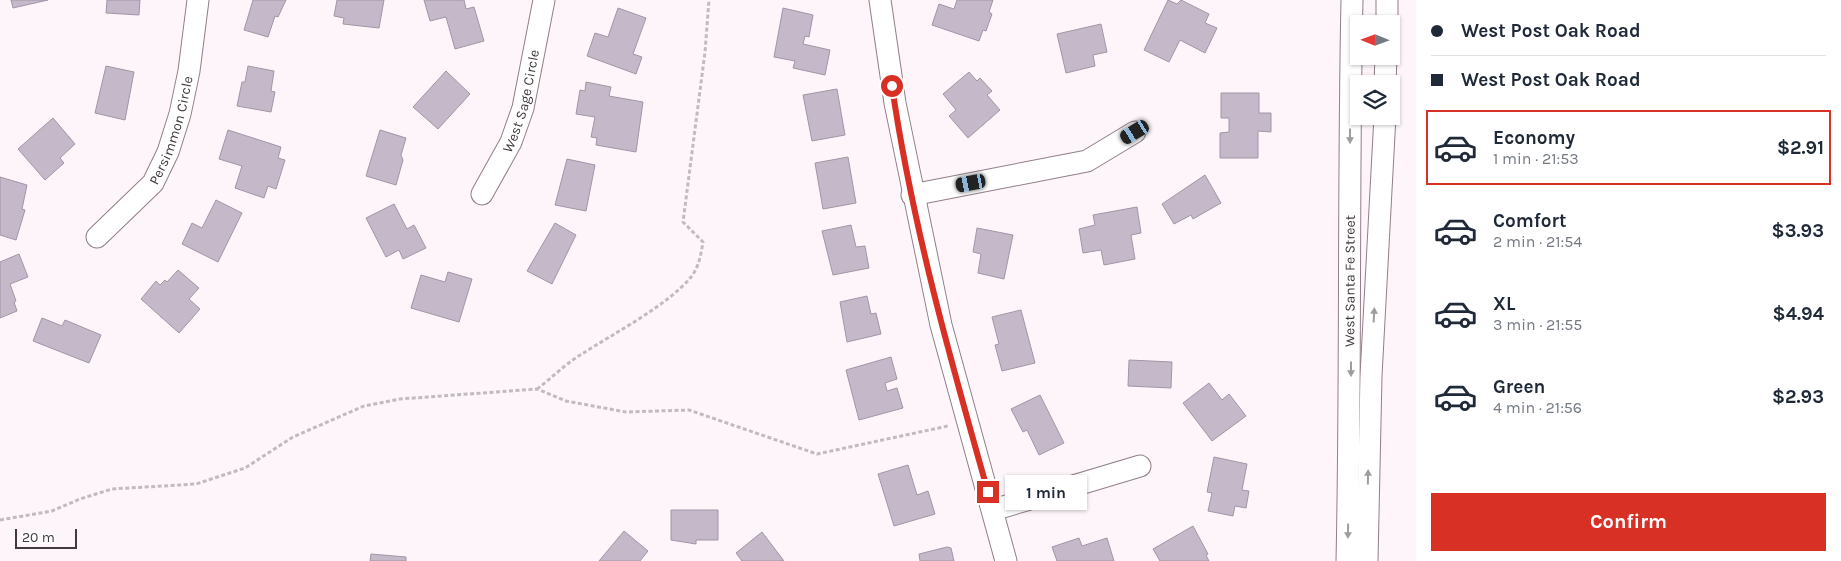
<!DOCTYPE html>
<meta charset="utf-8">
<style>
:root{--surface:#fff;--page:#f2f2f3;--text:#1f2937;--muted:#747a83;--line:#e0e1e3;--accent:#d93025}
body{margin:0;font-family:Karla,sans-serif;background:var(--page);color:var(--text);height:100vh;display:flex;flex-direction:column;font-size:19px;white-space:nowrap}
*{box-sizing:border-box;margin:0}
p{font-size:16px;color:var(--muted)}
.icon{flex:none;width:28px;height:28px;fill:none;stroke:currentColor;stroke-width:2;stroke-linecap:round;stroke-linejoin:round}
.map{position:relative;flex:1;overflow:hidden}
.panel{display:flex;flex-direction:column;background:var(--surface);width:425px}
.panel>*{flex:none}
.hud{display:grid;align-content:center;height:110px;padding:0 15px;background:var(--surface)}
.needle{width:32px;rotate:271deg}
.fabs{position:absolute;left:1350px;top:15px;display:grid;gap:10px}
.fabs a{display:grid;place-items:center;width:50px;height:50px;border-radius:0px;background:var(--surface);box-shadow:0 1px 4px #0004;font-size:25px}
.scale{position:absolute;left:15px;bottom:12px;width:62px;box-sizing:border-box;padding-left:5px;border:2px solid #41393e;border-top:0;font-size:14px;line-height:18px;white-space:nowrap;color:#41393e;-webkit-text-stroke:4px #fff;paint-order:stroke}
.end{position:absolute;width:22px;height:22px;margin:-11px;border:6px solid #d93025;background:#fff;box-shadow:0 0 0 2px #fff}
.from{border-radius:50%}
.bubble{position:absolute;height:35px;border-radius:0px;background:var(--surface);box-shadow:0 1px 4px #0004;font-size:16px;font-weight:700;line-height:35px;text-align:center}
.car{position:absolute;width:15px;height:30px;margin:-15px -8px;border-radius:6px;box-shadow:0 0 4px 1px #0007;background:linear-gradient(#222 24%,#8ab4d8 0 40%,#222 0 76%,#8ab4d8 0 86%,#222 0)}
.hud b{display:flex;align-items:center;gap:18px;height:48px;font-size:19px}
.hud b+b{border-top:1px solid var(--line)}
.hud i{width:12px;height:12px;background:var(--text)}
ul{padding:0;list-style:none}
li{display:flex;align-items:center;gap:15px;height:75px;margin:0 10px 8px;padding:0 5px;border:2px solid transparent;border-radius:0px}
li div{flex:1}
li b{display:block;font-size:19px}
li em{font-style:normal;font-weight:700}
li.selected{border-color:var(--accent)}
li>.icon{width:45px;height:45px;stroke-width:1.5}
.primary-button{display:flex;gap:10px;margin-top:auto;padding:10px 15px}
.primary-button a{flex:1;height:58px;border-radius:0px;background:var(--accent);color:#fff;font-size:20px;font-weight:700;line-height:58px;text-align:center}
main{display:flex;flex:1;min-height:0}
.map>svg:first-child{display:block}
.building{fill:#c4b8c9;stroke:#a196a6}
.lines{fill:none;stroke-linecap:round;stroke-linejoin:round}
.minor-casing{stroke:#917e89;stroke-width:23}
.path{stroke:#c2babf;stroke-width:3;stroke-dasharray:4 2.5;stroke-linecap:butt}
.minor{stroke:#fff;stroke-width:21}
.oneway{fill:#a09c9e}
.route{stroke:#d93025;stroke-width:6}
.labels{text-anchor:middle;stroke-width:5;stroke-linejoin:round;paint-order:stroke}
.street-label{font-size:14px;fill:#41393e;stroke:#fff}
</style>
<main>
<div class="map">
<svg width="1416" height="561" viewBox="0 0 1416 561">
<rect width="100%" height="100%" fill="#fdf5fa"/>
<!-- building -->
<path class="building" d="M11 0H48L13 8Z
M107 0H140L139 15 106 13Z
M253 0H286L278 17 275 16 268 37 244 30Z
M337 0H384L379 28 343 24 344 18 334 16Z
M424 0H464L466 9 474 7 484 41 455 49 446 17 430 21Z
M957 0H993L989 12 992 14 986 31 983 30 979 41 932 25 939 4 954 9Z
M1168 0 1177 4 1181 0 1209 14 1205 23 1217 28 1205 53 1180 40 1169 62 1144 50Z
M618 8 646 18 633 54 642 57 636 74 587 56 595 33 608 37Z
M783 8 813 15 809 37 805 36 803 44 830 50 825 75 793 68 795 61 774 57Z
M1101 24 1107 52 1093 55 1095 66 1066 73 1057 34Z
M106 66 134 72 125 120 95 113Z
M248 66 274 71 271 91 275 92 271 112 237 106 242 82H245Z
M446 71 470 94 438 129 413 107Z
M969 72 977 81 980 78 992 91 987 95 1000 110 968 138 949 116 956 110 943 94Z
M586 82 611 87 609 96 643 102 636 152 596 145 597 138 591 137 595 117 576 114 580 90 585 91Z
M837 89 845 135 812 141 803 95Z
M1221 93H1259V113H1271V132L1258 131V158H1220V133L1229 132V118H1221Z
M53 118 75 144 60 158 64 163 45 180 18 149Z
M228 130 281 147 278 158 285 160 276 189 268 186 264 198 235 188 242 166 219 159Z
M380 130 406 138 401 155 403 160 396 185 366 176Z
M848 157 856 203 823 209 815 163Z
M567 159 595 165 586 211 555 205Z
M1205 175 1221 203 1193 219 1191 215 1174 224 1162 204Z
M0 177 27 185 22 209 25 210 16 240 0 235Z
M216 200 242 213 218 262 182 244 192 223 202 228Z
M394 204 407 229 414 225 426 248 403 259 399 250 386 257 366 218Z
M1137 207 1141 233 1131 235 1135 259 1104 265 1101 250 1083 253 1079 229 1095 225 1093 215Z
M555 223 576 235 552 284 527 271Z
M851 225 856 247 865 246 869 268 833 275 822 231Z
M977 228 1013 235 1004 279 978 273 981 254 973 252Z
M19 254 28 277 10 284 16 301 14 302 17 311 0 318V262Z
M178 270 199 288 189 299 200 309 179 333 141 299 156 281 160 285 165 280 167 282Z
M448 272 472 279 459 322 411 308 421 275 445 282Z
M867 296 871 314 876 313 881 334 847 342 840 302Z
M1021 310 1035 363 1002 371 995 345 999 344 992 317Z
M42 318 62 326 65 320 101 335 89 363 33 341Z
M891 357 897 379 885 383 887 391 897 388 903 408 859 420 846 370Z
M1129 360 1172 362 1171 388 1128 386Z
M1209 383 1222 400 1229 394 1246 416 1212 441 1183 403Z
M1040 395 1064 443 1039 455 1027 430 1023 432 1011 409Z
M1214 457 1247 464 1242 490 1249 491 1246 508 1235 506 1233 516 1208 511 1212 493 1207 492Z
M908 465 917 495 928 491 935 514 894 526 878 474Z
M671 510H718V540H696V544L671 540Z
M1193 526 1208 554 1206 555 1209 561H1160L1153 549Z
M624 531 648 551 640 561H599Z
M762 532 784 561H742L736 553Z
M1079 538 1082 546 1107 538 1114 561H1057L1052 547Z
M947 547 951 548 954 561H920L919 554Z
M371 554 406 557V561H370Z"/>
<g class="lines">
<!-- minor casing -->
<g class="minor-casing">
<g id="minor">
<path d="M880 0 895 103 941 325 1006 561"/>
<path d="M1387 24V0"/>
<path d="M1385 84 1386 56"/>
<path id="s1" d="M482 194 511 142 523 108 544 0"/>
<path d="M912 195 1087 161 1135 132"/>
<path id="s2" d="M97 237 153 183 168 152 180 114 189 71 198 0"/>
<path d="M993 510 1140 466"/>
<path id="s3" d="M1347 561C1351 374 1348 187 1352 0"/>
<path d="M1367 561 1371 376 1385 116"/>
</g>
</g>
<!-- path -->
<path class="path" d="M537 389C552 378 566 363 582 354 614 333 667 306 691 277 699 267 701 254 703 242L683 222 705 52 709 0
M0 520 52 511 80 499 112 489 196 484 245 468 293 437 364 406 400 399 537 389 566 401 626 412 689 410 817 454 948 426"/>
<!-- minor -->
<use href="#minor" class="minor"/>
</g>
<!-- one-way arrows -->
<defs><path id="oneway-solid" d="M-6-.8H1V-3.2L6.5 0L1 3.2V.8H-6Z" transform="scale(1.25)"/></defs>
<g class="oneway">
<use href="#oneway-solid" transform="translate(1350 136) rotate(90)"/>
<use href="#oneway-solid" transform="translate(1374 315) rotate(-87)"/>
<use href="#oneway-solid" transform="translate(1351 369) rotate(90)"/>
<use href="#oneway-solid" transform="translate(1368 477) rotate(-89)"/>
<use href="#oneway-solid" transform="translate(1348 531) rotate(91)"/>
</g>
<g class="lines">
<!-- route -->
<path class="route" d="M892 86C912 224 950 358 988 492"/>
</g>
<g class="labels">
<!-- street labels -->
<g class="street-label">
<text dy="5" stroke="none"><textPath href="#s1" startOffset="102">West Sage Circle</textPath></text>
<text dy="5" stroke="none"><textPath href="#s2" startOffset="134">Persimmon Circle</textPath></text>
<text dy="5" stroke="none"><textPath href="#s3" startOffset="280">West Santa Fe Street</textPath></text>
</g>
</g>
</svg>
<div class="fabs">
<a><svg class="needle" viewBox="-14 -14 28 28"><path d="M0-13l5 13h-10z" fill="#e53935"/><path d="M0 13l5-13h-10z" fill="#747a83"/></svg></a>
<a><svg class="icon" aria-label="layers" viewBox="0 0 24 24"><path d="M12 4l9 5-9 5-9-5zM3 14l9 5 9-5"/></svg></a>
</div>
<div class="scale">20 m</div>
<i class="end from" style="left:892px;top:86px"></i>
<i class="end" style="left:988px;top:492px"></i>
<div class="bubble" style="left:1005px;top:475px;width:82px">1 min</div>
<i class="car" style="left:1135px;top:132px;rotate:239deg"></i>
<i class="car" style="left:971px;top:183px;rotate:259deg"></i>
</div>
<section class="panel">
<div class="hud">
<b><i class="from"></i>West Post Oak Road</b>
<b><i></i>West Post Oak Road</b>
</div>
<ul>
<li class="selected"><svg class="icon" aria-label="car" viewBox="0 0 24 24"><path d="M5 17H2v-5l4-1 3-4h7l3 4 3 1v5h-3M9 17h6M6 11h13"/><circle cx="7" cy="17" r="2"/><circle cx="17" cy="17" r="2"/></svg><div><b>Economy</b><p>1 min · 21:53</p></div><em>$2.91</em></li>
<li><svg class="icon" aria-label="car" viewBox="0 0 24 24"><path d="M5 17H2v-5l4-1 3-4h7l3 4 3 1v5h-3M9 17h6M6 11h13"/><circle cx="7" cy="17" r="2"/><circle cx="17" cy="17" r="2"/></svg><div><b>Comfort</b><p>2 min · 21:54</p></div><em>$3.93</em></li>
<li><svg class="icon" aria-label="car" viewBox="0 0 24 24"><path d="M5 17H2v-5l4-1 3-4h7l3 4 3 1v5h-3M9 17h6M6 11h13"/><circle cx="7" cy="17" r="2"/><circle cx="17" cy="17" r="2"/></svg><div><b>XL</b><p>3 min · 21:55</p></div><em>$4.94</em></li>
<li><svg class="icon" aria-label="car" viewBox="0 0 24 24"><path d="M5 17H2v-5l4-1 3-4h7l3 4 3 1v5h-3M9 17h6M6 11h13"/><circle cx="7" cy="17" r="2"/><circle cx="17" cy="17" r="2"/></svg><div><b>Green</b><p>4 min · 21:56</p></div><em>$2.93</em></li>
</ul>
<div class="primary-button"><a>Confirm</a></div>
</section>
</main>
